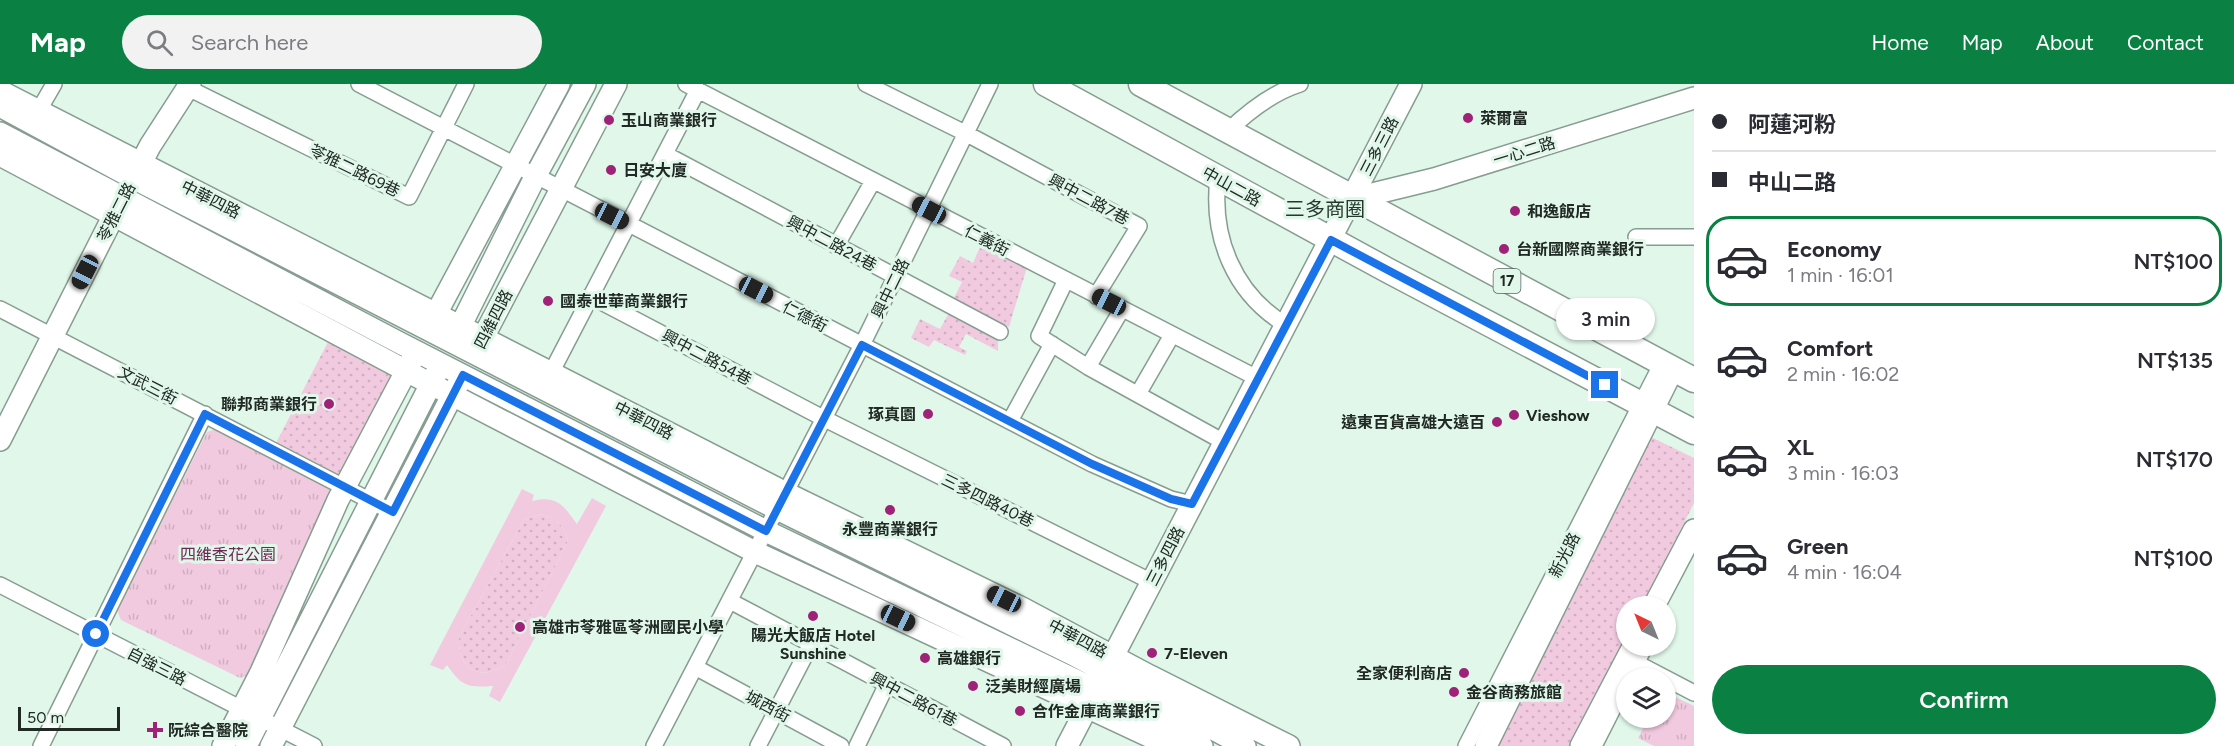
<!DOCTYPE html>
<meta charset="utf-8">
<style>
:root{--surface:#fff;--page:#f2f2f3;--text:#2b2b33;--muted:#7c7c81;--line:#e1e1e2;--accent:#0b8043}
body{margin:0;font-family:Figtree,"Noto Sans TC",sans-serif;background:var(--page);color:var(--text);height:100vh;display:flex;flex-direction:column;font-size:22px;white-space:nowrap}
*{box-sizing:border-box;margin:0}
p{font-size:20px;color:var(--muted)}
.icon{flex:none;width:33px;height:33px;fill:none;stroke:currentColor;stroke-width:2;stroke-linecap:round;stroke-linejoin:round}
.map{position:relative;flex:1;overflow:hidden}
.details{display:flex;flex-direction:column;background:var(--surface);width:540px}
.details>*{flex:none}
.top-card{display:grid;align-content:center;height:132px;padding:0 18px;background:var(--surface)}
.needle{width:39px;rotate:317deg}
.fabs{position:absolute;left:1616px;top:512px;display:grid;gap:12px}
.fabs a{display:grid;place-items:center;width:60px;height:60px;border-radius:50%;background:var(--surface);box-shadow:0 2px 4px #0004;font-size:30px}
.scale{position:absolute;left:18px;bottom:15px;width:102px;box-sizing:border-box;padding-left:6px;border:3px solid #202924;border-top:0;font-size:16px;line-height:21px;white-space:nowrap;color:#202924;-webkit-text-stroke:4px #e0f7ea;paint-order:stroke}
.end{position:absolute;width:27px;height:27px;margin:-14px;border:8px solid #1a73e8;background:#fff;box-shadow:0 0 0 3px #fff}
.from{border-radius:50%}
.bubble{position:absolute;height:42px;border-radius:21px;background:var(--surface);box-shadow:0 2px 4px #0004;font-size:20px;font-weight:600;line-height:42px;text-align:center}
.car{position:absolute;width:18px;height:36px;margin:-18px -9px;border-radius:8px;box-shadow:0 0 4px 2px #0007;background:linear-gradient(#222 24%,#8ab4d8 0 40%,#222 0 76%,#8ab4d8 0 86%,#222 0)}
.top-card b{display:flex;align-items:center;gap:21px;height:57px;font-size:22px}
.top-card b+b{border-top:2px solid var(--line)}
.top-card i{width:15px;height:15px;background:var(--text)}
ul{padding:0;list-style:none}
li{display:flex;align-items:center;gap:18px;height:90px;margin:0 12px 9px;padding:0 6px;border:3px solid transparent;border-radius:24px}
li div{flex:1}
li b{display:block;font-size:22px}
li em{font-style:normal;font-weight:600}
li.current{border-color:var(--accent)}
li>.icon{width:54px;height:54px;stroke-width:1.5}
.cta{display:flex;gap:12px;margin-top:auto;padding:12px 18px}
.cta a{flex:1;height:69px;border-radius:36px;background:var(--accent);color:#fff;font-size:24px;font-weight:600;line-height:69px;text-align:center}
header{display:flex;align-items:center;gap:36px;box-sizing:border-box;height:84px;padding:0 30px;background:var(--accent);color:#fff}
header strong{font-size:28px}
nav{display:flex;gap:33px;margin-inline-start:auto;font-size:21px}
.search{width:420px;height:54px;background:var(--page);display:flex;align-items:center;gap:15px;box-sizing:border-box;padding:0 21px;border-radius:33px;color:var(--muted);font-size:22px}
main{display:flex;flex:1;min-height:0}
.map>svg:first-child{display:block}
.grass{fill:url(#grass-dots)}
.park{fill:url(#park-tufts)}
.pitch{fill:#f2cae0;fill-rule:evenodd}
.lines{fill:none;stroke-linecap:round;stroke-linejoin:round}
.street-casing{stroke:#879d91;stroke-width:18}
.secondary-casing{stroke:#879d91;stroke-width:24}
.primary-casing{stroke:#879d91;stroke-width:27}
.street{stroke:#fff;stroke-width:15}
.secondary{stroke:#fff;stroke-width:21}
.primary{stroke:#fff;stroke-width:24}
.route{stroke:#1a73e8;stroke-width:8}
.poi-dot{fill:#9f2278;stroke:#e0f7ea;stroke-width:2}
.labels{text-anchor:middle;stroke-width:6;stroke-linejoin:round;paint-order:stroke}
.shield{fill:#e0f7ea;stroke:#5a675f;stroke-width:1.5}
.shield-label{font-size:15px;font-weight:bold;fill:#202924}
.poi-label{font-size:16px;font-weight:bold;fill:#202924;stroke:#e0f7ea;text-anchor:start}
.street-label{font-size:16px;fill:#202924;stroke:#e0f7ea}
.park-label{font-size:16px;fill:#6d2754;stroke:#e0f7ea}
.quarter-label{font-size:20px;fill:#25382e;stroke:#e0f7ea}
</style>
<header>
<strong>Map</strong>
<div class="search"><svg class="icon" aria-label="search" viewBox="0 0 24 24"><circle cx="10" cy="10" r="6"/><path d="M15 15l6 6"/></svg>Search here</div>
<nav><a>Home</a><a>Map</a><a>About</a><a>Contact</a></nav>
</header>
<main>
<div class="map">
<svg width="1694" height="662" viewBox="0 0 1694 662">
<defs>
<pattern id="grass-dots" width="8" height="8" patternUnits="userSpaceOnUse" patternTransform="scale(1.5)"><rect width="8" height="8" fill="#f2cae0"/><path d="M2 2h.1M6 6h.1" fill="none" stroke="#cfaec0" stroke-width="1.8" stroke-linecap="round"/></pattern>
<pattern id="park-tufts" width="24" height="20" patternUnits="userSpaceOnUse" patternTransform="scale(1.5)"><rect width="24" height="20" fill="#f2cae0"/><path d="M3 7l-1-3M5 7V3M7 7l1-3M15 17l-1-3M17 17v-4M19 17l1-3" fill="none" stroke="#cfaec0"/></pattern>
</defs>
<rect width="100%" height="100%" fill="#e0f7ea"/>
<!-- grass -->
<path class="grass" d="M981 161 1027 183 1009 243 954 214 962 198 949 192 960 172 973 179Z
M950 227 998 254V267L966 250 959 263 967 267 965 271 934 256 929 263 911 254 920 235 940 245Z
M331 252 395 290 343 397 275 361Z
M1649 352 1694 374V419L1642 522H1626V553L1570 662H1489Z
M541 430C556 433 565 442 568 457L506 580C480 599 457 584 459 553L524 436Z"/>
<!-- park -->
<path class="park" d="M216 345 335 408 249 591 240 594 121 536 117 526 207 348Z
M1665 608 1694 622V662H1654L1638 654 1649 633H1665Z"/>
<!-- pitch -->
<path class="pitch" d="M522 405 534 411 532 417C557 411 564 422 577 440L592 414 606 422 500 618 489 612 493 602C468 604 461 602 447 581L443 586 430 581ZM541 430C556 433 565 442 568 457L506 580C480 599 457 584 459 553L524 436Z"/>
<g class="lines">
<!-- street casing -->
<g class="street-casing">
<path id="street" d="M359 0 1092 380 1171 415 1192 420
M686 0 1257 294
M866 0 967 50 1139 142 1096 212
M188 4 409 113 466 0
M39 26 54 0
M1228 47C1248 28 1274 8 1300 0
M665 70 1000 248
M1218 94C1211 153 1234 210 1286 241
M1636 153H1694
M836 162 873 97
M1066 196 1039 252 1088 283 1224 358
M590 212 823 334 1152 498
M0 225 392 428
M1088 283 1122 225
M551 289 698 6
M1138 310 1172 251
M1010 337 1052 260
M0 501 314 662
M730 517 1003 662
M1627 574 1694 609
M695 583 841 662
M1634 583 1646 561
M41 662 205 330
M654 662 862 261 990 0
M758 662 811 560
M857 662 887 600
M1466 662 1662 279
M1594 662 1626 599"/>
</g>
<!-- secondary casing -->
<g class="secondary-casing">
<path id="secondary" d="M0 7 786 409 1024 525 1150 592 1289 662
M0 22 133 94 777 425 1070 569 1245 662
M0 49 398 258 766 447 1096 606 1202 662
M0 71 431 300 755 468 1170 662
M135 91 150 62 190 0
M1352 115 1434 95 1694 14
M429 243 559 0
M454 255 535 93 585 0
M476 267 616 0
M0 356 119 121
M1654 522 1694 446
M1107 584 1411 0
M223 662 261 588 338 416 412 276
M246 662 437 288
M271 662 458 300
M1067 662 1093 612
M1486 662 1673 285
M1581 662 1634 561"/>
</g>
<!-- primary casing -->
<g class="primary-casing">
<path id="primary" d="M1046 0 1387 186 1694 348
M1141 0 1694 296"/>
</g>
<!-- street -->
<use href="#street" class="street"/>
<!-- secondary -->
<use href="#secondary" class="secondary"/>
<!-- primary -->
<use href="#primary" class="primary"/>
</g>
<g class="lines">
<!-- route -->
<path class="route" d="M96 550 205 330 393 428 463 291 766 447 862 261 1092 380 1171 415 1192 420 1331 156 1605 301"/>
</g>
<!-- markers -->
<g class="poi-dot">
<circle cx="1468" cy="34" r="6"/>
<circle cx="609" cy="36" r="6"/>
<circle cx="611" cy="86" r="6"/>
<circle cx="1515" cy="127" r="6"/>
<circle cx="1504" cy="165" r="6"/>
<circle cx="548" cy="217" r="6"/>
<circle cx="329" cy="320" r="6"/>
<circle cx="928" cy="330" r="6"/>
<circle cx="1514" cy="331" r="6"/>
<circle cx="1497" cy="338" r="6"/>
<circle cx="890" cy="426" r="6"/>
<circle cx="813" cy="532" r="6"/>
<circle cx="520" cy="543" r="6"/>
<circle cx="1152" cy="569" r="6"/>
<circle cx="925" cy="574" r="6"/>
<circle cx="1464" cy="589" r="6"/>
<circle cx="973" cy="602" r="6"/>
<circle cx="1454" cy="608" r="6"/>
<circle cx="1020" cy="627" r="6"/>
<path d="M152 637h6v6h6v6h-6v6h-6v-6h-6v-6h6z"/>
</g>
<g class="labels">
<!-- shield labels -->
<rect class="shield" x="1493.5" y="185" width="27" height="24" rx="4.5"/>
<g class="shield-label">
<text x="1507" y="202">17</text>
</g>
<!-- poi labels -->
<g class="poi-label">
<text x="1480" y="40">萊爾富</text>
<text x="621" y="42">玉山商業銀行</text>
<text x="623" y="92">日安大廈</text>
<text x="1527" y="133">和逸飯店</text>
<text x="1516" y="171">台新國際商業銀行</text>
<text x="560" y="223">國泰世華商業銀行</text>
<text x="317" y="326" text-anchor="end">聯邦商業銀行</text>
<text x="916" y="336" text-anchor="end">琢真園</text>
<text x="1526" y="337">Vieshow</text>
<text x="1485" y="344" text-anchor="end">遠東百貨高雄大遠百</text>
<text x="890" y="451" text-anchor="middle">永豐商業銀行</text>
<text x="532" y="549">高雄市苓雅區苓洲國民小學</text>
<text x="813" y="557" text-anchor="middle">陽光大飯店 Hotel<tspan x="813" dy="18">Sunshine</tspan></text>
<text x="1164" y="575">7-Eleven</text>
<text x="937" y="580">高雄銀行</text>
<text x="1452" y="595" text-anchor="end">全家便利商店</text>
<text x="985" y="608">泛美財經廣場</text>
<text x="1466" y="614">金谷商務旅館</text>
<text x="1032" y="633">合作金庫商業銀行</text>
<text x="168" y="652">阮綜合醫院</text>
</g>
<!-- street labels -->
<g class="street-label">
<text transform="translate(1379 62) rotate(-63)" y="6">三多三路</text>
<text transform="translate(1524 67) rotate(-17)" y="6">一心二路</text>
<text transform="translate(355 86) rotate(26)" y="6">苓雅二路69巷</text>
<text transform="translate(1232 102) rotate(29)" y="6">中山二路</text>
<text transform="translate(211 115) rotate(27)" y="6">中華四路</text>
<text transform="translate(1089 115) rotate(28)" y="6">興中二路7巷</text>
<text transform="translate(116 128) rotate(-63)" y="6">苓雅二路</text>
<text transform="translate(987 156) rotate(27)" y="6">仁義街</text>
<text transform="translate(832 159) rotate(28)" y="6">興中二路24巷</text>
<text transform="translate(890 204) rotate(-64)" y="6">興中二路</text>
<text transform="translate(805 232) rotate(27)" y="6">仁德街</text>
<text transform="translate(493 235) rotate(-63)" y="6">四維四路</text>
<text transform="translate(707 273) rotate(28)" y="6">興中二路54巷</text>
<text transform="translate(148 301) rotate(27)" y="6">文武三街</text>
<text transform="translate(644 336) rotate(27)" y="6">中華四路</text>
<text transform="translate(988 416) rotate(26)" y="6">三多四路40巷</text>
<text transform="translate(1564 471) rotate(-63)" y="6">新光路</text>
<text transform="translate(1165 472) rotate(-63)" y="6">三多四路</text>
<text transform="translate(1078 554) rotate(28)" y="6">中華四路</text>
<text transform="translate(157 582) rotate(27)" y="6">自強三路</text>
<text transform="translate(914 615) rotate(28)" y="6">興中二路61巷</text>
<text transform="translate(768 622) rotate(28)" y="6">城西街</text>
</g>
<!-- park labels -->
<g class="park-label">
<text x="228" y="476">四維香花公園</text>
</g>
<!-- quarter labels -->
<g class="quarter-label">
<text x="1325" y="132">三多商圈</text>
</g>
</g>
</svg>
<div class="fabs">
<a><svg class="needle" viewBox="-14 -14 28 28"><path d="M0-13l5 13h-10z" fill="#e53935"/><path d="M0 13l5-13h-10z" fill="#7c7c81"/></svg></a>
<a><svg class="icon" aria-label="layers" viewBox="0 0 24 24"><path d="M12 4l9 5-9 5-9-5zM3 14l9 5 9-5"/></svg></a>
</div>
<div class="scale">50 m</div>
<i class="end from" style="left:96px;top:550px"></i>
<i class="end" style="left:1605px;top:301px"></i>
<div class="bubble" style="left:1556px;top:214px;width:99px">3 min</div>
<i class="car" style="left:929px;top:126px;rotate:298deg"></i>
<i class="car" style="left:612px;top:132px;rotate:117deg"></i>
<i class="car" style="left:85px;top:188px;rotate:207deg"></i>
<i class="car" style="left:756px;top:206px;rotate:117deg"></i>
<i class="car" style="left:1109px;top:218px;rotate:297deg"></i>
<i class="car" style="left:1004px;top:515px;rotate:296deg"></i>
<i class="car" style="left:898px;top:534px;rotate:115deg"></i>
</div>
<section class="details">
<div class="top-card">
<b><i class="from"></i>阿蓮河粉</b>
<b><i></i>中山二路</b>
</div>
<ul>
<li class="current"><svg class="icon" aria-label="car" viewBox="0 0 24 24"><path d="M5 17H2v-5l4-1 3-4h7l3 4 3 1v5h-3M9 17h6M6 11h13"/><circle cx="7" cy="17" r="2"/><circle cx="17" cy="17" r="2"/></svg><div><b>Economy</b><p>1 min · 16:01</p></div><em>NT$100</em></li>
<li><svg class="icon" aria-label="car" viewBox="0 0 24 24"><path d="M5 17H2v-5l4-1 3-4h7l3 4 3 1v5h-3M9 17h6M6 11h13"/><circle cx="7" cy="17" r="2"/><circle cx="17" cy="17" r="2"/></svg><div><b>Comfort</b><p>2 min · 16:02</p></div><em>NT$135</em></li>
<li><svg class="icon" aria-label="car" viewBox="0 0 24 24"><path d="M5 17H2v-5l4-1 3-4h7l3 4 3 1v5h-3M9 17h6M6 11h13"/><circle cx="7" cy="17" r="2"/><circle cx="17" cy="17" r="2"/></svg><div><b>XL</b><p>3 min · 16:03</p></div><em>NT$170</em></li>
<li><svg class="icon" aria-label="car" viewBox="0 0 24 24"><path d="M5 17H2v-5l4-1 3-4h7l3 4 3 1v5h-3M9 17h6M6 11h13"/><circle cx="7" cy="17" r="2"/><circle cx="17" cy="17" r="2"/></svg><div><b>Green</b><p>4 min · 16:04</p></div><em>NT$100</em></li>
</ul>
<div class="cta"><a>Confirm</a></div>
</section>
</main>
